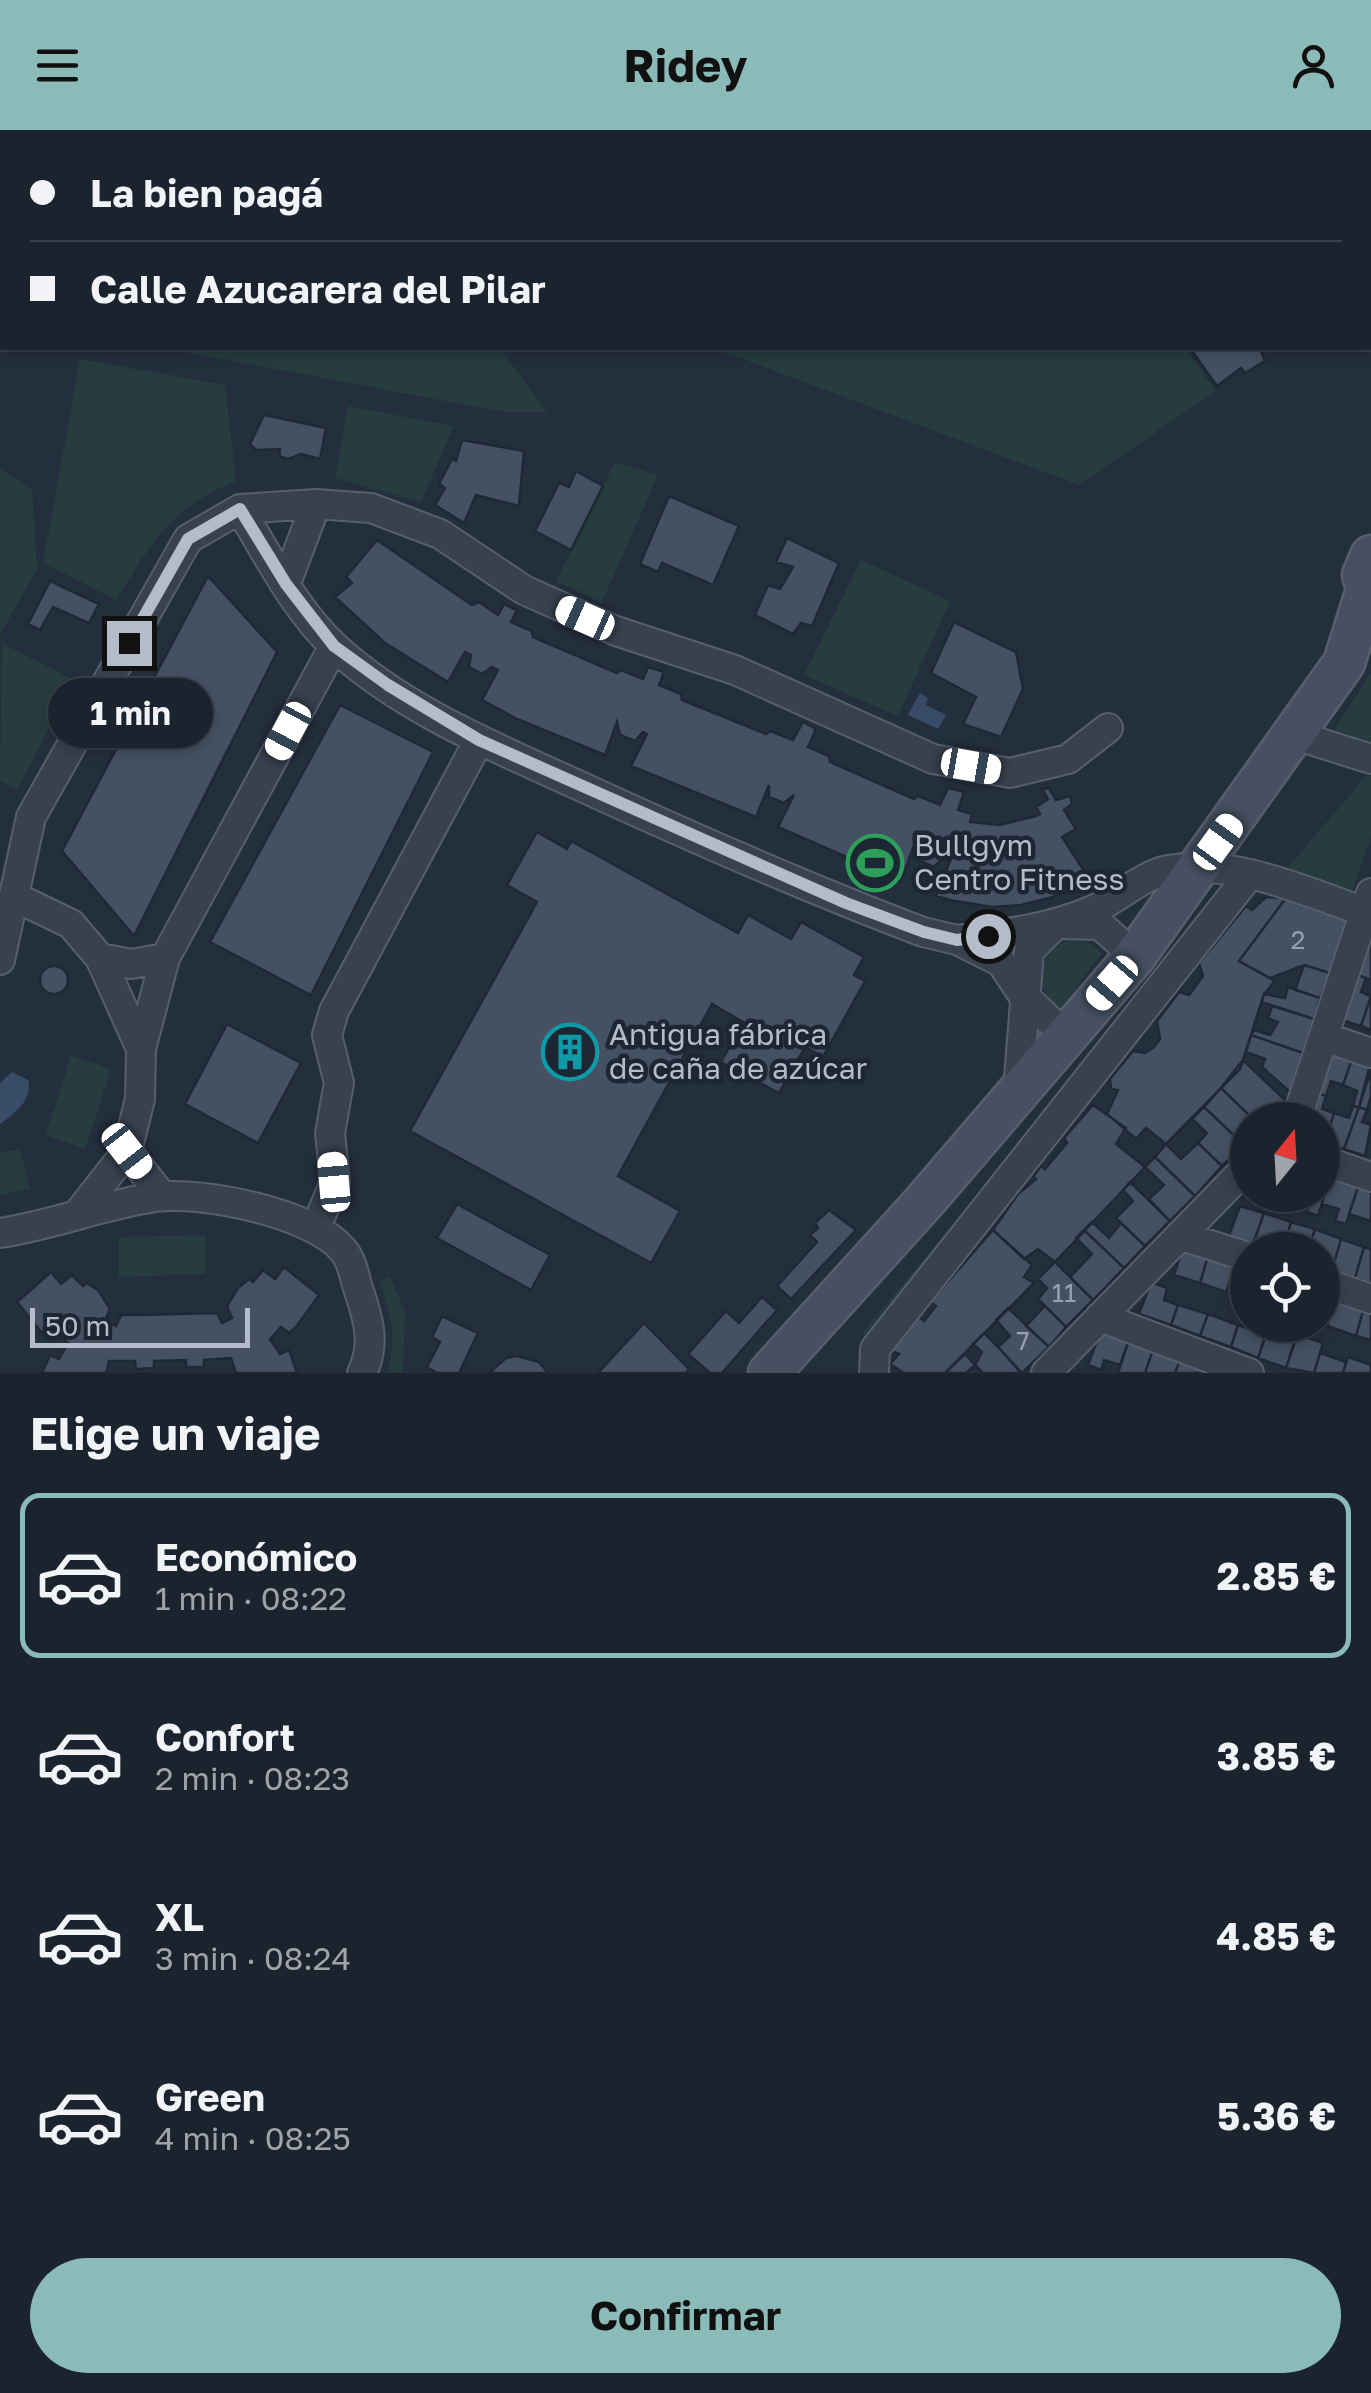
<!DOCTYPE html>
<html lang="es">
<meta charset="utf-8">
<style>
:root{--surface:#1b232e;--page:#282f3a;--text:#f1f3f6;--muted:#a0a4aa;--line:#39404a;--accent:#8bbbb9}
body{margin:0;font-family:"Golos Text",sans-serif;background:var(--page);color:var(--text);height:100vh;display:flex;flex-direction:column;font-size:38px;white-space:nowrap}
*{box-sizing:border-box;margin:0}
p{font-size:32px;color:var(--muted)}
.icon{flex:none;width:55px;height:55px;fill:none;stroke:currentColor;stroke-width:2;stroke-linecap:round;stroke-linejoin:round}
.map{position:relative;height:1243px;overflow:hidden}
.sheet{display:flex;flex-direction:column;background:var(--surface);flex:1}
.sheet>*{flex:none}
.hud{position:absolute;left:0px;top:0px;width:1372px;height:220px;box-shadow:0 5px 15px #0003,0 0 0 2px var(--line);display:grid;align-content:center;height:220px;padding:0 30px;background:var(--surface)}
.needle{width:65px;rotate:18deg}
.tools{position:absolute;left:1230px;top:972px;display:grid;gap:20px}
.tools a{display:grid;place-items:center;width:110px;height:110px;border-radius:50%;background:var(--surface);box-shadow:0 5px 15px #0003,0 0 0 2px var(--line);font-size:50px}
.scale{position:absolute;left:30px;bottom:25px;width:220px;box-sizing:border-box;padding-left:10px;border:5px solid #b4bcc9;border-top:0;font-size:28px;line-height:35px;white-space:nowrap;color:#b4bcc9;-webkit-text-stroke:8px #1d2633;paint-order:stroke}
.end{position:absolute;width:45px;height:45px;margin:-22px;border:12px solid #b4bcc9;background:#111;box-shadow:0 0 0 5px #111}
.from{border-radius:50%}
.bubble{position:absolute;height:70px;border-radius:35px;background:var(--surface);box-shadow:0 5px 15px #0003,0 0 0 2px var(--line);font-size:32px;font-weight:700;line-height:70px;text-align:center}
.car{position:absolute;width:30px;height:60px;margin:-30px -15px;border-radius:12px;box-shadow:0 0 8px 2px #0007;background:linear-gradient(#fff 24%,#345 0 40%,#fff 0 76%,#345 0 86%,#fff 0)}
.hud b{display:flex;align-items:center;gap:35px;height:95px;font-size:38px}
.hud b+b{border-top:2px solid var(--line)}
.hud i{width:25px;height:25px;background:var(--text)}
ul{padding:0;list-style:none}
li{display:flex;align-items:center;gap:30px;height:165px;margin:0 20px 15px;padding:0 10px;border:5px solid transparent;border-radius:20px}
li div{flex:1}
li b{display:block;font-size:38px}
li em{font-style:normal;font-weight:700}
li.active{border-color:var(--accent)}
li>.icon{width:90px;height:90px;stroke-width:1.5}
h2{padding:0 30px;font-size:45px;line-height:120px}
.primary-button{display:flex;gap:20px;margin-top:auto;padding:20px 30px}
.primary-button a{flex:1;height:115px;border-radius:60px;background:var(--accent);color:#111;font-size:40px;font-weight:700;line-height:115px;text-align:center}
header{display:flex;justify-content:space-between;align-items:center;height:130px;padding:0 30px;background:var(--accent);color:#111;font-size:45px;font-weight:700}
.map>svg:first-child{display:block}
.green{fill:#263c3f}
.water{fill:#394c67}
.building{fill:#455162;stroke:#1f2835;stroke-width:2.5}
.lines{fill:none;stroke-linecap:round;stroke-linejoin:round}
.street-casing{stroke:#565f6c;stroke-width:32}
.secondary-casing{stroke:#565f6c;stroke-width:45}
.street{stroke:#38414e;stroke-width:28}
.secondary{stroke:#465061;stroke-width:40}
.route{stroke:#b4bcc9;stroke-width:12}
.labels{text-anchor:middle;stroke-width:9;stroke-linejoin:round;paint-order:stroke}
.number-label{font-size:25px;fill:#98a1af}
.poi-label{font-size:30px;fill:#b4bcc9;stroke:#1d2633;text-anchor:start}
</style>
<header><svg class="icon" aria-label="menu" viewBox="0 0 24 24"><path d="M4 6h16M4 12h16M4 18h16"/></svg>Ridey<svg class="icon" aria-label="person" viewBox="0 0 24 24"><circle cx="12" cy="8" r="4"/><path d="M4 21q1-7 8-7t8 7"/></svg></header>
<div class="map">
<svg width="1371" height="1243" viewBox="0 0 1371 1243">
<rect width="100%" height="100%" fill="#242f3e"/>
<!-- green -->
<path class="green" d="M178 0H481L177 2Z
M644 0H1108L645 2Z
M1185 0H1365L1361 2Z
M163 218H500L547 282H504Z
M713 218H1185L1216 261 1079 355Z
M80 229 225 255 236 351C170 377 152 413 116 470L43 433Z
M348 276 454 296 421 372 335 348Z
M615 332 658 345 601 474 556 451Z
M0 338 32 360 37 439 0 505Z
M861 430 950 471 898 586 804 545Z
M2 513 74 550 17 660 0 650Z
M1371 543V614L1332 603Z
M1366 646H1371V707L1351 765 1284 742Z
M1071 810 1089 813 1102 823 1060 880C1031 856 1034 823 1071 810Z
M71 926 111 939 85 1019 46 1005Z
M20 1019 30 1059 0 1065V1023Z
M970 1074 975 1078 867 1207 862 1203Z
M206 1105V1144L119 1147V1107Z
M390 1146 405 1182 403 1243H388C396 1209 393 1185 379 1153Z"/>
<!-- water -->
<path class="water" d="M920 563 928 568 926 575 946 585 938 599 908 585Z
M12 942 28 950C33 970 15 983 0 994V953Z"/>
<!-- building -->
<path class="building" d="M1190 218H1260L1265 231 1245 243 1241 238 1217 256Z
M264 285 326 298 320 329 301 324 288 329 279 326 280 319 256 320 250 314Z
M462 310 524 321 519 376 476 365 464 393 435 375 445 358 439 354 452 329 456 331Z
M576 341 603 356 571 420 535 401 559 353 569 357Z
M669 366 739 396 713 455 662 433 658 442 640 434Z
M787 408 839 433 812 496 801 493 793 504 755 485 768 455 780 459 793 437 776 432Z
M377 410 472 475 479 472 498 485 504 474 517 480 511 492 532 501 533 507 617 543 621 540 643 549 648 537 664 542 659 555 681 564 682 570 766 604 770 601 793 610 803 592 816 599 808 617 829 626 830 632 914 669 918 666 940 675 948 658 964 662 958 680 972 684 970 692 1000 695 1036 686 1040 684 1036 677 1048 669 1042 659 1049 658 1056 670 1070 666 1072 674 1064 680 1076 699 1062 707 1090 750 1053 767 1021 775 992 777 950 770 936 766 950 731 943 728 934 737 920 731V721L913 718 901 751 778 697 794 665 784 673 769 667V655L756 687 631 636 647 604 643 602 635 611 620 605 617 592 605 625 517 589 482 570 498 540 492 537 482 544 469 537 471 525 465 522 448 552 385 513 335 467 352 453 346 447Z
M208 446 277 522 134 806 62 721Z
M50 451 99 474 89 493 53 477 40 500 28 494Z
M954 492 1016 522 1023 559 1001 607 963 594 976 567 931 543Z
M340 575 433 622 311 865 210 812Z
M537 702 567 719 571 711 738 803 748 785 791 809 801 792 864 827 854 845 865 851 823 927 805 917 779 963 721 932 743 892 712 874 618 1046 680 1081 651 1133 410 1001 537 772 507 755Z
M1266 767 1286 768 1239 831 1275 851 1264 864 1240 939 1166 1014 1146 998 1136 1009 1107 984 1118 960 1111 959 1110 949 1133 921 1145 923 1154 917 1160 909 1157 891 1179 862 1189 865 1203 846 1199 833 1246 776 1252 780Z
M1286 768 1349 790 1330 843 1304 835 1270 848 1239 831Z
M1371 801V850L1355 844Z
M1304 835 1330 843 1320 868 1295 860Z
M40 850a14 14 0 1 1 28 0a14 14 0 1 1-28 0Z
M1355 844 1366 848 1361 862 1371 866 1361 896 1341 890Z
M1288 857 1320 868 1314 889 1262 872 1264 864 1285 868Z
M1371 866V900L1361 896Z
M1272 876 1314 889 1303 923 1251 905 1254 900 1270 905 1278 892 1268 888Z
M227 894 301 933 258 1013 185 974Z
M1251 905 1303 923 1290 962 1262 937 1265 929 1246 922Z
M1332 919 1353 926 1343 955 1331 951 1326 966 1317 963Z
M1353 926 1371 931 1359 977 1353 976 1357 961 1343 955Z
M1243 930 1287 972 1270 990H1254L1221 958Z
M1371 940V966L1367 980 1359 977Z
M1221 958 1254 990H1248L1244 1015 1204 977Z
M1317 963 1326 966 1322 979 1334 983 1325 1012 1322 990H1308Z
M1093 975 1126 998 1116 1014 1145 1037 1055 1132 1038 1119 1024 1129 993 1100 1018 1064 1036 1049 1033 1047 1041 1036 1045 1039 1067 1013 1064 1008Z
M1353 976 1359 977 1344 1019 1325 1012 1334 983 1349 988Z
M1204 977 1244 1015 1222 1036 1198 1013 1207 1003 1192 989Z
M1359 977 1367 980 1362 992 1371 995 1365 1026 1344 1019Z
M1198 1013 1222 1036 1195 1066 1155 1027 1166 1014 1181 1029Z
M1155 1027 1195 1066 1170 1091 1149 1069 1164 1055 1145 1037Z
M1322 1039 1332 1042 1318 1086 1307 1082 1310 1071 1300 1067 1322 1065Z
M1332 1042 1360 1051 1346 1094 1335 1091 1339 1079 1322 1074Z
M1360 1051 1371 1055V1091L1349 1084Z
M1130 1052 1170 1091 1145 1116 1116 1088 1133 1071 1123 1060Z
M1272 1065H1301L1296 1078 1270 1069Z
M457 1074 550 1125 531 1160 437 1108Z
M1240 1076 1264 1083 1253 1114 1229 1106Z
M829 1080 856 1100 791 1169 777 1156 817 1112 810 1105 818 1098 815 1093Z
M1264 1083 1291 1092 1283 1120 1253 1114Z
M1092 1092 1109 1108 1121 1093 1145 1116 1124 1138 1084 1100Z
M1291 1092 1315 1099 1308 1120H1283Z
M1315 1099 1341 1109 1332 1140 1322 1137V1120H1308Z
M993 1100 1032 1135 1024 1147 1034 1153 945 1243H904L890 1234 899 1224 892 1221 919 1187 924 1191 936 1176 930 1172Z
M1084 1100 1124 1138 1093 1170 1070 1147 1092 1124 1076 1108Z
M1341 1109 1364 1117 1355 1148 1332 1140Z
M1364 1117 1371 1119V1153L1355 1148Z
M1182 1120 1209 1123 1200 1153 1174 1145Z
M1209 1123 1237 1131 1226 1162 1200 1153Z
M1237 1131 1248 1135V1170L1226 1162Z
M1055 1132 1093 1170 1066 1197 1038 1169 1047 1158 1038 1149Z
M284 1137 319 1165 296 1197 289 1203 281 1197 270 1209 280 1224 289 1220 297 1243H236L231 1228 204 1230V1237H186V1230L154 1231V1238L136 1239 135 1231H109L106 1243H42L50 1225 59 1229 68 1213 57 1202 49 1208 42 1203 17 1172 51 1142 61 1154 72 1145 83 1156 87 1153 99 1161 110 1179 105 1191 116 1196 121 1185H141L217 1183 222 1193 232 1188 227 1176 238 1158 249 1149 253 1152 263 1140 275 1149Z
M1151 1152 1167 1158 1164 1170 1178 1175 1171 1195 1139 1184Z
M1322 1160 1337 1165 1327 1196 1322 1194Z
M1337 1165 1365 1174 1356 1206 1327 1196Z
M762 1167 777 1180 722 1243H710L688 1224 726 1181 739 1193Z
M1365 1174 1371 1176V1210L1356 1206Z
M1178 1175 1208 1184 1200 1206 1171 1195Z
M1045 1176 1066 1197 1049 1217 1026 1196Z
M1008 1178 1049 1217 1022 1243 998 1217 1010 1206 996 1190Z
M1208 1184 1238 1195 1231 1217 1200 1206Z
M442 1186 478 1203 459 1243H437L427 1237 440 1212 432 1207Z
M644 1193 689 1239 686 1243H598Z
M1238 1195 1266 1205 1258 1228 1231 1217Z
M1269 1195 1299 1200 1286 1238 1258 1228Z
M1101 1200 1129 1210 1120 1235 1104 1230 1101 1240 1088 1235Z
M984 1203 998 1217 1021 1243H983L975 1235 982 1222 973 1214Z
M1297 1204 1323 1213 1314 1243 1286 1238Z
M1129 1210 1153 1220 1145 1243H1118Z
M1153 1220 1180 1230 1175 1243H1145Z
M1320 1223 1346 1232 1343 1243H1314Z
M965 1224 975 1235 966 1243H945Z
M517 1226 539 1232 548 1243H489L506 1228Z
M1348 1227 1371 1235V1243H1343Z
M1180 1230 1207 1239 1206 1243H1175Z"/>
<g class="lines">
<!-- street casing -->
<g class="street-casing">
<path id="street" d="M240 379C268 425 295 480 335 517 403 580 497 618 580 656 693 708 807 758 923 802L957 810 1001 832 1023 865 1066 906
M286 453 316 374
M1295 605 1371 629
M15 767 71 794 100 828 141 919 140 969 127 1021 80 1081
M957 810C1004 804 1049 799 1093 780 1117 769 1143 745 1168 740 1236 728 1308 763 1371 784
M100 828 131 834 165 828
M0 830 31 687 188 409 240 379 316 374 371 378 440 404 524 460 616 501 735 540 933 629 1010 643 1068 629 1108 598
M1324 907 1371 923
M141 919 165 828 334 516
M1018 961 1029 821 1056 794 1100 795 1135 826
M1290 990 1299 981 1371 763
M127 1021 162 1066
M1322 1030 1371 1047
M316 1097 335 1052 330 1003 339 953 327 905 334 881 479 610
M0 1103C53 1095 102 1075 156 1067 203 1061 312 1083 343 1120 351 1129 354 1143 357 1155 367 1185 377 1212 362 1243
M1182 1106 1248 1127
M1322 1152 1371 1169
M1100 1187 1249 1243
M874 1243 875 1219 1250 744
M1046 1243 1248 1036"/>
</g>
<!-- secondary casing -->
<g class="secondary-casing">
<path id="secondary" d="M1371 426 1363 445 1371 471
M769 1243 924 1072 1135 826 1344 533 1366 463"/>
</g>
<!-- street -->
<use href="#street" class="street"/>
<!-- secondary -->
<use href="#secondary" class="secondary"/>
</g>
<g class="lines">
<!-- route -->
<path class="route" d="M129 513 188 409 240 379 286 454 334 516 388 555 479 610 846 773 924 802 957 810 988 806"/>
</g>
<!-- icons -->
<defs>
<g id="stadium-ring" transform="scale(2.875)"><circle r="9.5" fill="#1d2633" stroke="#2e9e5b" stroke-width="1.5"/><path d="M0-5a6.5 5 0 1 0 0 10a6.5 5 0 1 0 0-10ZM-3.5-1.8h7v3.6h-7Z" fill="#2e9e5b"/></g>
<g id="building-ring" transform="scale(2.875)"><circle r="9.5" fill="#1d2633" stroke="#0f9aa8" stroke-width="1.5"/><path d="M-4-6H4V6H1V3H-1V6H-4ZM-2.5-4.3h1.7v1.8h-1.7ZM.8-4.3h1.7v1.8H.8ZM-2.5-1h1.7V.8h-1.7ZM.8-1h1.7V.8H.8Z" fill="#0f9aa8"/></g>
</defs>
<g fill-rule="evenodd">
<use href="#stadium-ring" x="875" y="733"/>
<use href="#building-ring" x="570" y="922"/>
</g>
<g class="labels">
<!-- number labels -->
<g class="number-label">
<text x="1298" y="819">2</text>
<text x="1064" y="1172">11</text>
<text x="1023" y="1220">7</text>
</g>
<!-- poi labels -->
<g class="poi-label">
<text x="914" y="726">Bullgym<tspan x="914" dy="34">Centro Fitness</tspan></text>
<text x="609" y="915">Antigua fábrica<tspan x="609" dy="34">de caña de azúcar</tspan></text>
</g>
</g>
</svg>
<div class="tools">
<a><svg class="needle" viewBox="-14 -14 28 28"><path d="M0-13l5 13h-10z" fill="#e53935"/><path d="M0 13l5-13h-10z" fill="#a0a4aa"/></svg></a>
<a><svg class="icon" aria-label="locate" viewBox="0 0 24 24"><circle cx="12" cy="12" r="6"/><path d="M12 2v4M12 18v4M2 12h4M18 12h4"/></svg></a>
</div>
<div class="scale">50 m</div>
<i class="end from" style="left:988px;top:806px"></i>
<i class="end" style="left:129px;top:513px"></i>
<div class="bubble" style="left:48px;top:548px;width:165px">1 min</div>
<i class="car" style="left:585px;top:488px;rotate:294deg"></i>
<i class="car" style="left:288px;top:601px;rotate:208deg"></i>
<i class="car" style="left:971px;top:636px;rotate:100deg"></i>
<i class="car" style="left:1218px;top:712px;rotate:36deg"></i>
<i class="car" style="left:1112px;top:853px;rotate:221deg"></i>
<i class="car" style="left:127px;top:1021px;rotate:142deg"></i>
<i class="car" style="left:334px;top:1052px;rotate:355deg"></i>
<div class="hud">
<b><i class="from"></i>La bien pagá</b>
<b><i></i>Calle Azucarera del Pilar</b>
</div>
</div>
<section class="sheet">
<h2>Elige un viaje</h2>
<ul>
<li class="active"><svg class="icon" aria-label="car" viewBox="0 0 24 24"><path d="M5 17H2v-5l4-1 3-4h7l3 4 3 1v5h-3M9 17h6M6 11h13"/><circle cx="7" cy="17" r="2"/><circle cx="17" cy="17" r="2"/></svg><div><b>Económico</b><p>1 min · 08:22</p></div><em>2.85 €</em></li>
<li><svg class="icon" aria-label="car" viewBox="0 0 24 24"><path d="M5 17H2v-5l4-1 3-4h7l3 4 3 1v5h-3M9 17h6M6 11h13"/><circle cx="7" cy="17" r="2"/><circle cx="17" cy="17" r="2"/></svg><div><b>Confort</b><p>2 min · 08:23</p></div><em>3.85 €</em></li>
<li><svg class="icon" aria-label="car" viewBox="0 0 24 24"><path d="M5 17H2v-5l4-1 3-4h7l3 4 3 1v5h-3M9 17h6M6 11h13"/><circle cx="7" cy="17" r="2"/><circle cx="17" cy="17" r="2"/></svg><div><b>XL</b><p>3 min · 08:24</p></div><em>4.85 €</em></li>
<li><svg class="icon" aria-label="car" viewBox="0 0 24 24"><path d="M5 17H2v-5l4-1 3-4h7l3 4 3 1v5h-3M9 17h6M6 11h13"/><circle cx="7" cy="17" r="2"/><circle cx="17" cy="17" r="2"/></svg><div><b>Green</b><p>4 min · 08:25</p></div><em>5.36 €</em></li>
</ul>
<div class="primary-button"><a>Confirmar</a></div>
</section>
